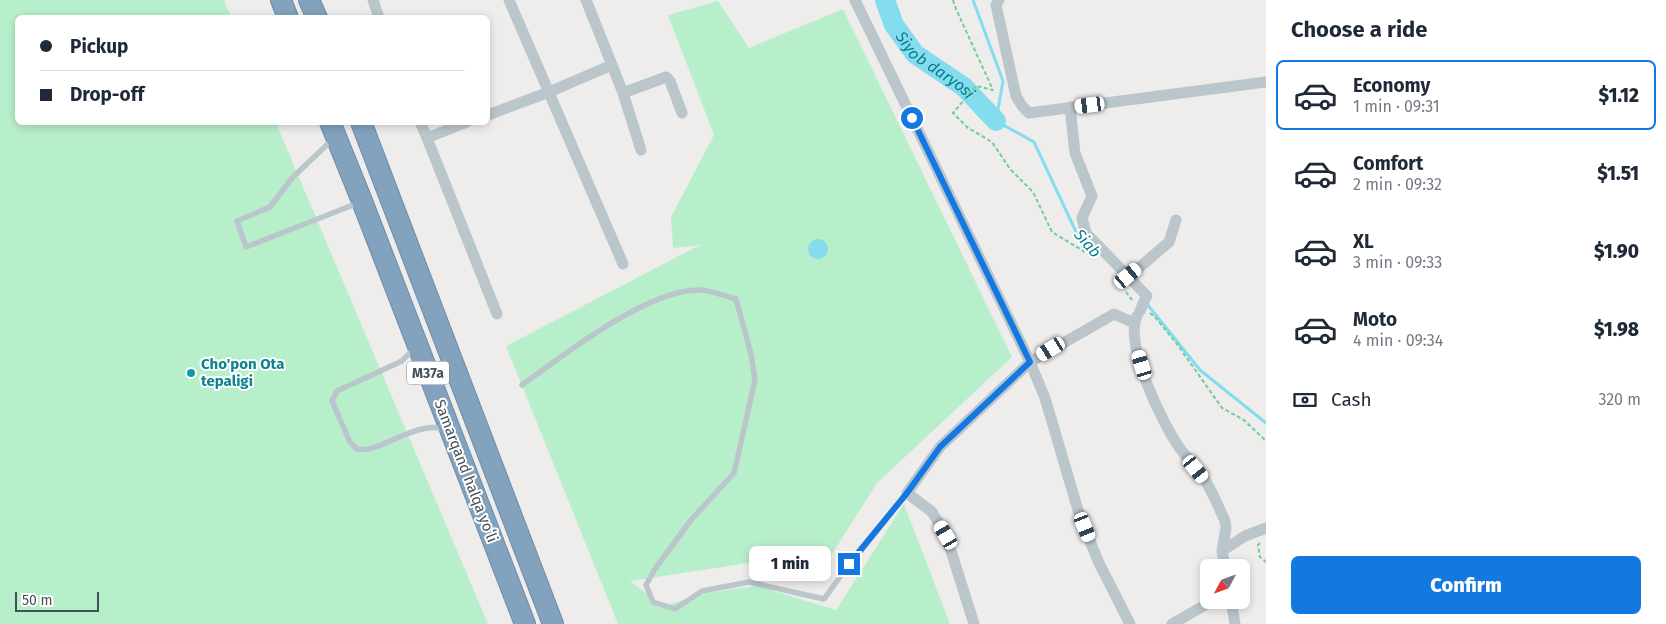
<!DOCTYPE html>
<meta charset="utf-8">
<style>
:root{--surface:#fff;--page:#f6f6f7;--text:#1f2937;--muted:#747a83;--line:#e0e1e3;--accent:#1478e1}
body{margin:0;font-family:"Fira Sans",sans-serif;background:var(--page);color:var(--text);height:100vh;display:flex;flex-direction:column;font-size:19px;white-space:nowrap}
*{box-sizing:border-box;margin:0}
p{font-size:16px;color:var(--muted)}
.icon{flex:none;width:28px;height:28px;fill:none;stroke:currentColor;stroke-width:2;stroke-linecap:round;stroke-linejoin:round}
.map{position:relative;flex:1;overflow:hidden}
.panel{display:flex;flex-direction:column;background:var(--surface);width:400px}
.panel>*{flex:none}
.guide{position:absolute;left:15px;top:15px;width:475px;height:110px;border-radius:8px;box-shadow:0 2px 8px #0003;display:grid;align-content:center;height:110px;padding:0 25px;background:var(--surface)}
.needle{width:32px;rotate:229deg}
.controls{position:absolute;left:1200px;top:559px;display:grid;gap:10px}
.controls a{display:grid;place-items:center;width:50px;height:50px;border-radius:8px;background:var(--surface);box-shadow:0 2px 8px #0003;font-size:25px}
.scale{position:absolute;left:15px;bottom:12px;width:84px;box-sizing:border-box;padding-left:5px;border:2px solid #44515a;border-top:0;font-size:14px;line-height:18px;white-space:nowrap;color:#44515a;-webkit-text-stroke:4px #fff;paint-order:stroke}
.end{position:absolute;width:22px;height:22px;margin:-11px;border:6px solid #1478e1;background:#fff;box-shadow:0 0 0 2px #fff}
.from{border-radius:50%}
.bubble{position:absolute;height:35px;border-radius:8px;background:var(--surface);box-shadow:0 2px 8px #0003;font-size:16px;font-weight:800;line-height:35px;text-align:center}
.car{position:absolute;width:15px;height:30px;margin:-15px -8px;border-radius:6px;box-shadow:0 0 4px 1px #0007;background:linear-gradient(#fff 24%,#345 0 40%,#fff 0 76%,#345 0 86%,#fff 0)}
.guide b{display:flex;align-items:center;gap:18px;height:48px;font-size:19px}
.guide b+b{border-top:1px solid var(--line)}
.guide i{width:12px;height:12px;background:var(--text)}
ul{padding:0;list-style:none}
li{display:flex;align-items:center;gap:15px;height:70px;margin:0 10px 8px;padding:0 15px;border:2px solid transparent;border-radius:8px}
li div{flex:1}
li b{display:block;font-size:19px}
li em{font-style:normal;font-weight:800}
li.on{border-color:var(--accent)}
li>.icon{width:45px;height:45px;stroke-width:1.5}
h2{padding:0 25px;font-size:22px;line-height:60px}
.pay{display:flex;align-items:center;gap:12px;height:55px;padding:0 25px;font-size:19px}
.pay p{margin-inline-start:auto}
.primary-button{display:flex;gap:10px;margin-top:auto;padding:10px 25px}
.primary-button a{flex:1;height:58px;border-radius:8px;background:var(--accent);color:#fff;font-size:20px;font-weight:800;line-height:58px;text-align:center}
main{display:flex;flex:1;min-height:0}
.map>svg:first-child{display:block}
.green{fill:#b8efcb}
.water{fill:#83ddee}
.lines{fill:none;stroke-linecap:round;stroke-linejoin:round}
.stream{stroke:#83ddee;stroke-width:3}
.river{stroke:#83ddee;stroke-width:20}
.highway-casing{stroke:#6d8da9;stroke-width:22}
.path{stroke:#6fce9b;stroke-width:2;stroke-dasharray:4 2.5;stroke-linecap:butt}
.lane{stroke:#bac5cc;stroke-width:5.5}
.street{stroke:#bac5cc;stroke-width:11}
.highway{stroke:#82a2bd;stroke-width:20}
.street-bridge{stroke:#bac5cc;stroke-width:11}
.route{stroke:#1478e1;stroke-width:6}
.culture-dot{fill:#0f9aa8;stroke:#fff;stroke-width:2}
.labels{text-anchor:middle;stroke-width:4;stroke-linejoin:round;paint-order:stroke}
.shield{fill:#fff;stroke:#7c858c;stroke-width:1}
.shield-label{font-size:14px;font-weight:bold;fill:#44515a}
.culture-label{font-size:15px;font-weight:bold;fill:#0d838f;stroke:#fff;text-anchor:start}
.street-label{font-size:15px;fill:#44515a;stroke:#fff}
.water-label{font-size:16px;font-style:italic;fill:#097c92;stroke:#fff}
</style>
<main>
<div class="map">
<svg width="1266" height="624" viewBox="0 0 1266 624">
<rect width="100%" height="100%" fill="#efecec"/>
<!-- green -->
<path class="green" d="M0 0H224L231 17 18 18V122L276 123 488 624H0Z
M718 1 749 48 843 9 1012 357 877 483 818 576 748 563 630 581 663 606 711 592 757 586 836 610 904 504 950 624H618L506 346 700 245 673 248 671 217 714 135 668 15Z"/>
<!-- water -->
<path class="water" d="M808 249a10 10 0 1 1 20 0a10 10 0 1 1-20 0Z"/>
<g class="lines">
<!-- stream -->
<path class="stream" d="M973 0 1003 81 996 121 1034 142 1077 234 1098 253
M1147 304 1200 370 1266 423"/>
<!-- river -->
<path class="river" id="s1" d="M885 0 894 25 915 54 964 87 996 121"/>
<!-- highway casing -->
<g class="highway-casing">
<path id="highway" d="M281 0 288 18
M309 0 317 18
M330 122 362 201 525 624
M361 122 553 624"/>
</g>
<!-- path -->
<path class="path" d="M953 0 956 9 993 90 976 86 953 113 968 128 992 142 1010 169 1033 192 1052 232 1090 255
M1126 292 1132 300
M1150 313 1155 317 1177 344 1222 408 1244 420 1266 441
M1260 543 1258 545 1260 557 1266 562"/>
<!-- lane -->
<path class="lane" d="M332 140 292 178 270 207 237 221 246 247 358 203
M414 348 402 361 337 391 332 401 350 442 357 449C360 449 365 450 369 449 390 444 424 420 445 430
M522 385C563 355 648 289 699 290 711 290 724 296 736 299L751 354 755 380 734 473 691 520 655 569 646 585 653 602 675 609 702 591 749 582 824 599 840 577 907 493"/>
<!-- street -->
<path class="street" d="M373 0 379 18
M509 0 623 264
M855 0 1030 362 940 447 907 493 932 512 946 535 974 624
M999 0 996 5 1016 96 1022 106 1029 113 1266 82
M612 65 623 93 666 77 670 81 682 113
M623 93 641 150
M1070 107 1075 153 1092 196 1082 218 1086 233 1147 296 1146 297
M488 115 549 92 612 65 586 0
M420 122 427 138 467 122
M427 138 497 314
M1128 277 1169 242 1176 220
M1137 316C1124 344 1162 423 1179 447 1187 459 1198 468 1205 480 1213 493 1219 508 1225 521L1226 528 1222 551 1225 568
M1222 551 1245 536 1266 528
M1231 600 1235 624
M1130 624 1098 561 1078 510 1045 398 1030 362 1114 314 1134 323
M1172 624 1214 600"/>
<!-- highway -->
<use href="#highway" class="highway"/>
<!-- street-bridge -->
<path class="street-bridge" d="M1140 311 1146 297"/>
</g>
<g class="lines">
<!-- route -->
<path class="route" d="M849 564 907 493 940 447 1030 362 912 118"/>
</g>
<!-- markers -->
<circle class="culture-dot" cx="191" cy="373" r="5"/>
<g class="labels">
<!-- shield labels -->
<rect class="shield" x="407" y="361.5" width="42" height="23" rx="4"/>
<g class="shield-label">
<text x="428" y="378">M37a</text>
</g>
<!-- culture labels -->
<g class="culture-label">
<text x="201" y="369">Cho'pon Ota<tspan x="201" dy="17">tepaligi</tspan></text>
</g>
<!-- street labels -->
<g class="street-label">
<text transform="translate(466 471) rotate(69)" y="5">Samarqand halqa yoʻli</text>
</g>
<!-- water labels -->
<g class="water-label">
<text dy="6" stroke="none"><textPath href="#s1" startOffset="85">Siyob daryosi</textPath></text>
<text transform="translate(1088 243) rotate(49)" y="6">Siab</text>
</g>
</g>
</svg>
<div class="controls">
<a><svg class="needle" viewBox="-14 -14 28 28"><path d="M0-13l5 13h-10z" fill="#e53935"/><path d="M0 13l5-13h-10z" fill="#747a83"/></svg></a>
</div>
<div class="scale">50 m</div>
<i class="end from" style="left:912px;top:118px"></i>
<i class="end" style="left:849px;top:564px"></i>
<div class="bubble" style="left:749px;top:546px;width:82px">1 min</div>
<i class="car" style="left:1090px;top:105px;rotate:263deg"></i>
<i class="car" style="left:1128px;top:276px;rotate:50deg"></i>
<i class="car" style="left:1051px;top:349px;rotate:239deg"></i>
<i class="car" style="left:1142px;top:365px;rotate:343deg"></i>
<i class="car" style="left:1196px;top:469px;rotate:141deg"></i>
<i class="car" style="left:1085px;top:527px;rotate:158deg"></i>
<i class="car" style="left:946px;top:535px;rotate:330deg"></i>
<div class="guide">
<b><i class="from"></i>Pickup</b>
<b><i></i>Drop-off</b>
</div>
</div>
<section class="panel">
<h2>Choose a ride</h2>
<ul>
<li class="on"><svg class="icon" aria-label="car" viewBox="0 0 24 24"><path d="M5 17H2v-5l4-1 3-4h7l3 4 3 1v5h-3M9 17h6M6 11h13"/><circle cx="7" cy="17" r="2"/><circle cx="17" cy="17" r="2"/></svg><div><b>Economy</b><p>1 min · 09:31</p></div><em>$1.12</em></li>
<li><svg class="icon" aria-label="car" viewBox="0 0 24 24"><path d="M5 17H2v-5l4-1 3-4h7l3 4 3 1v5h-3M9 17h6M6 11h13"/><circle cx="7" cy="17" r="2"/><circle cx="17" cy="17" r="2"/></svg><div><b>Comfort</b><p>2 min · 09:32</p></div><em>$1.51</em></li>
<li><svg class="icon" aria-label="car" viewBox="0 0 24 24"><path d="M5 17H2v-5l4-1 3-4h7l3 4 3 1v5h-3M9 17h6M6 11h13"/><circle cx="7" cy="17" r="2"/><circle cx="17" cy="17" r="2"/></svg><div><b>XL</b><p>3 min · 09:33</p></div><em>$1.90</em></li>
<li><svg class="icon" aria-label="car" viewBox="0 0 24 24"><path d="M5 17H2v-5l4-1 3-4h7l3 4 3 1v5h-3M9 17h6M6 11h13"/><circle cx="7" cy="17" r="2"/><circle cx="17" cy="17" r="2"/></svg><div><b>Moto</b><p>4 min · 09:34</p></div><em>$1.98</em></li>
</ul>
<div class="pay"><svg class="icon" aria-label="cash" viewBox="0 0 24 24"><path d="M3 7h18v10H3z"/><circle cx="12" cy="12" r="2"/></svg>Cash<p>320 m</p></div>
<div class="primary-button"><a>Confirm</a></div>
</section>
</main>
